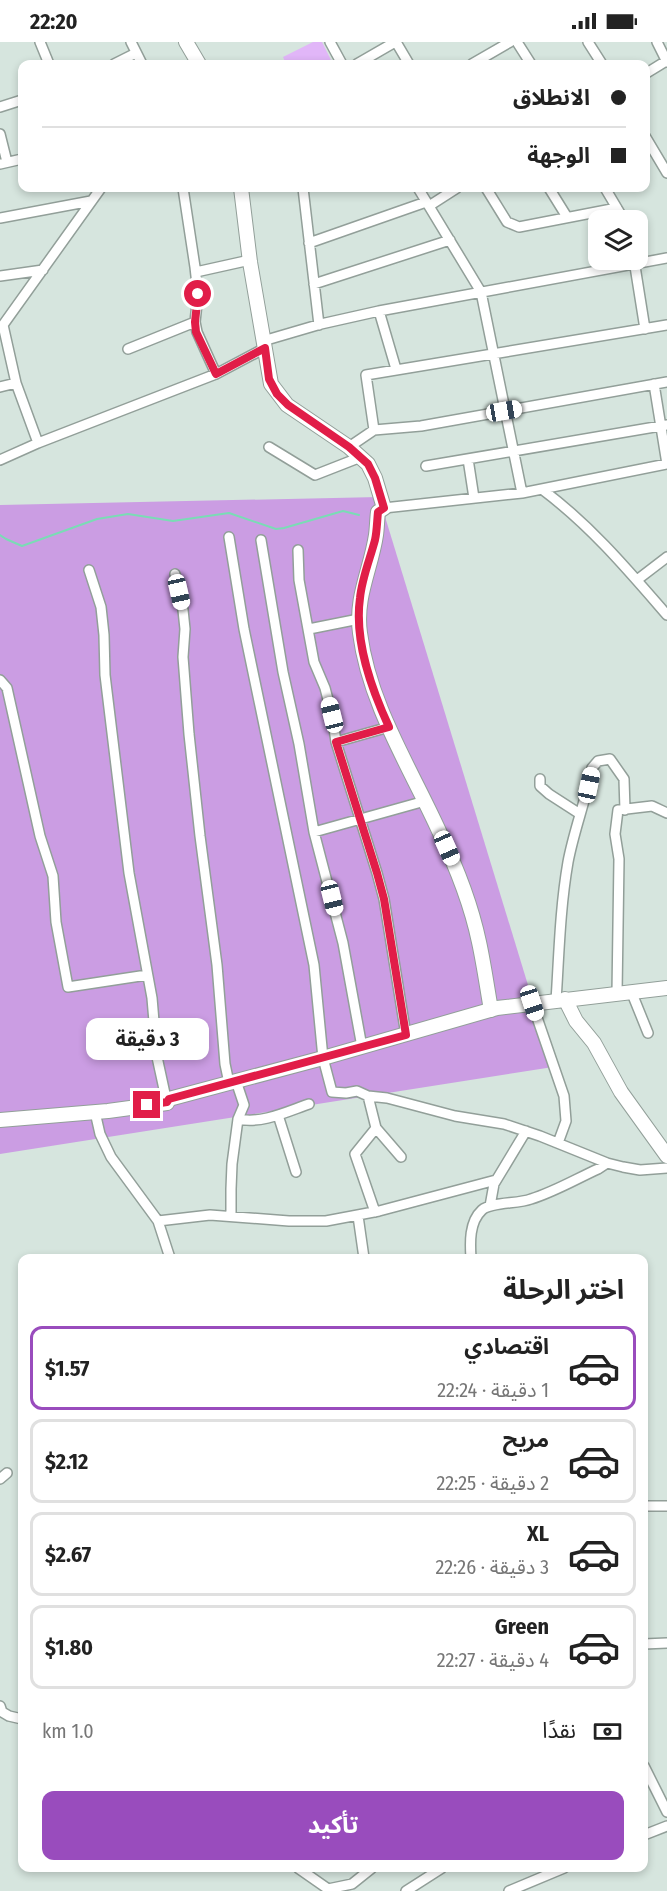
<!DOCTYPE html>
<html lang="ar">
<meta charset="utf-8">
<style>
:root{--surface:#fff;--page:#f2f2f2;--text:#222;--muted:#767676;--line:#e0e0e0;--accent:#994cbd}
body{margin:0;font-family:"Fira Sans Condensed","Noto Sans Arabic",sans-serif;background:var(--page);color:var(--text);direction:rtl;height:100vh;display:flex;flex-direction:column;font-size:22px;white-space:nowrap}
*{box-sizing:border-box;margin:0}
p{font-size:20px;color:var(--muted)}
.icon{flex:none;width:33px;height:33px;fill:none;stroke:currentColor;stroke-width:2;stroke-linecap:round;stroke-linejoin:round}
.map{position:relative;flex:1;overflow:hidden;direction:ltr}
.side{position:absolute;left:18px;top:1212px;width:630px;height:618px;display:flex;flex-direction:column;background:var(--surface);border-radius:12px;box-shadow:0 3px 9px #0003;direction:rtl}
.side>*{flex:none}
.hud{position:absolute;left:18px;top:18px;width:632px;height:132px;border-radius:12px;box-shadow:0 3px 9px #0003;direction:rtl;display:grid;align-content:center;height:132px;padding:0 24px;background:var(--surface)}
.controls{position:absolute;left:588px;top:168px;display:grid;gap:12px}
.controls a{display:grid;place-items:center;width:60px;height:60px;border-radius:12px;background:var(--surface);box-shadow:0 3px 9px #0003;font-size:30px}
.end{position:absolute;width:27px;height:27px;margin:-14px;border:8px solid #e11d48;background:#fff;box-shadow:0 0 0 3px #fff}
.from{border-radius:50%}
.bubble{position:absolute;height:42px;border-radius:12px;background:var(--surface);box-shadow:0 3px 9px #0003;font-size:20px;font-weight:700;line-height:42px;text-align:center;direction:rtl}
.car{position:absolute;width:18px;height:36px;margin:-18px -9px;border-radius:8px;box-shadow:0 0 4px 2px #0007;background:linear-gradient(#fff 24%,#345 0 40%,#fff 0 76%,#345 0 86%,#fff 0)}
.hud b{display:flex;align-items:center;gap:21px;height:57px;font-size:22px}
.hud b+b{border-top:2px solid var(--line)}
.hud i{width:15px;height:15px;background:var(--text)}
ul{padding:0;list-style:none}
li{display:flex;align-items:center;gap:18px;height:84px;margin:0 12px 9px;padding:0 12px;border:3px solid var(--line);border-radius:12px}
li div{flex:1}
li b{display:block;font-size:22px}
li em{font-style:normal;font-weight:700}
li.active{border-color:var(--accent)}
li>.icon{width:54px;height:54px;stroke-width:1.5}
h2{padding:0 24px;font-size:27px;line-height:72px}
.pay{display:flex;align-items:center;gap:15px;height:66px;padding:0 24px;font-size:22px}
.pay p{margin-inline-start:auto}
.cta{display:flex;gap:12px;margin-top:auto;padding:12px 24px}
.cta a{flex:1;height:69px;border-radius:12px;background:var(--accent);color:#fff;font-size:24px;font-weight:700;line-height:69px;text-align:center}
.status{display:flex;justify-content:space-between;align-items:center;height:42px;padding:0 30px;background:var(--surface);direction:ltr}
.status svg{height:16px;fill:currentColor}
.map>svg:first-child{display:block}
.green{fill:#e1b6f8}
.forest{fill:#cb9de3}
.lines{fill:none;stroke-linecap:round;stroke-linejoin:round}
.stream{stroke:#7adcb5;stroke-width:2}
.street-casing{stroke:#929f99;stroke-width:12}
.secondary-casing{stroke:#929f99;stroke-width:16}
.street{stroke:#fff;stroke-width:9}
.secondary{stroke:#fff;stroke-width:14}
.route{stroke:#e11d48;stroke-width:8}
</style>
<div class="status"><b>22:20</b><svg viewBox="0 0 49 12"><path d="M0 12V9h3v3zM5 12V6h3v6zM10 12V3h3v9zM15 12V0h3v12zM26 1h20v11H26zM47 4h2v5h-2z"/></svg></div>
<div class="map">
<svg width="667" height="1849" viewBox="0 0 667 1849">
<rect width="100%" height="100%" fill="#d6e5de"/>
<!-- green -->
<path class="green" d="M313 0H322L333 22H286L283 15Z"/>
<!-- forest -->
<path class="forest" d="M379 455 553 1025 0 1112V463Z"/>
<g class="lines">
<!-- stream -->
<path class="stream" d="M0 493 6 497 22 504 97 477 128 472 173 479 229 471 276 487 284 486 343 469 359 473"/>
<!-- street casing -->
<g class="street-casing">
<path id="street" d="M40 0 49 22
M131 0 142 22
M330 0 342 22
M396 0 409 22
M517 0 531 22
M588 0 602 22
M657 0 667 20
M114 22 136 11
M357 22 395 0
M472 22 510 0
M645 32 666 19
M0 65 22 58
M0 92 7 120
M645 94 667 131
M0 122 22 117
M183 146 195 225 198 252 195 280 197 290 216 332
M303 146 319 283
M418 146 481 250 522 451
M486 146 507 180 519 185 617 166
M549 146 567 175
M605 146 624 178
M429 164 457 146
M0 176 91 159
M309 201 426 160
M634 218 645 287
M196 230 250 218
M0 234 43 228
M314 242 450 198
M379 269 396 327
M263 299 321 282 379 269 667 216
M128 307 195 280
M654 342 667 422
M0 345 16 341
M374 388 366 333 667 283
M38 401 16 341 3 283 101 146
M269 405 315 433 361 415
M349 405 374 388 421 384 667 340
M468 417 474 456
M0 418 38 401 216 332 265 306
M426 424 667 383
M543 448C591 484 628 528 667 573
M384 466 522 451 667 422
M229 495 244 587 314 923 323 1016 332 1050 346 1051 357 1049 368 1054 387 1056 455 1074 504 1082 540 1094 607 1121 623 1125 640 1128 667 1126
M261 498 283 630 299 702 314 790 343 901 362 1005
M298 508 299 538 314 620 325 646 332 673 336 700 377 831 384 857 406 993
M89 528 101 565 104 593 105 633 129 831 152 956 157 1015 167 1061
M175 532 183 568 185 587 183 615 189 692 200 794 217 923 225 1022 229 1041
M637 538 667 515
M309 587 359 577
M0 638 7 646 40 794 53 834 56 880 68 945 147 933
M336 700 389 685
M540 737V744L549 752 580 772
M314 790 425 759
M631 949 648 991
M617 951 619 817 615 792 618 768 652 764 667 771
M556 959C559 913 560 866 568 820 574 788 586 758 592 726L598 719 610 717 624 737 625 768
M532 961 564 1054 566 1079 558 1101
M368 1054 376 1086 355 1112 375 1170
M95 1070 100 1092 111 1115 158 1179 170 1216
M278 1073 296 1130
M238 1077C262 1082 286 1070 309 1062
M376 1086 401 1115
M490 1164 494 1142 526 1089
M231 1174V1147L232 1122 238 1077 244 1063 236 1039
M358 1174 364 1216
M158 1179 210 1173 289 1179H326L379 1169 496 1138
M471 1216C470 1201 469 1180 482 1168 491 1160 518 1162 531 1157 554 1150 576 1137 598 1127L607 1121
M0 1437 7 1431
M644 1464H667
M644 1602 667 1601
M0 1664 2 1670 9 1674 22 1677
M644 1724 667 1770
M644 1793 667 1784
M298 1826 328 1847 352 1842 372 1826
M406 1849 442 1826
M509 1849 564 1826"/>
</g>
<!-- secondary casing -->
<g class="secondary-casing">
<path id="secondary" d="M186 0 199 22
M241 146 250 220 271 342 287 363 349 405 368 422 375 436 384 466 378 470C377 478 377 486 376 493 371 527 355 555 360 591 369 662 410 725 439 789 456 824 471 862 479 900 484 923 487 945 491 968
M565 957 576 979 594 1001 621 1050 667 1114
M0 1078 108 1069 167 1061 169 1057 323 1016 497 966 667 946"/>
</g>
<!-- street -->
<use href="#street" class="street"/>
<!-- secondary -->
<use href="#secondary" class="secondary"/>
</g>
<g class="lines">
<!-- route -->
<path class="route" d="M147 1063 167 1060 169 1057 406 993 384 857 377 831 336 700 389 685C371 646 354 599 360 556 362 536 370 517 375 498 377 489 377 479 378 470L384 466 375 436 368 422 349 405 288 363 277 352 269 337 265 306 216 332 196 290 195 280 198 252"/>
</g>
</svg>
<div class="controls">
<a><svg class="icon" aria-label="layers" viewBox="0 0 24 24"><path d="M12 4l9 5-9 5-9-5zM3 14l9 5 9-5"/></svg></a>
</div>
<i class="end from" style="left:198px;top:252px"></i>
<i class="end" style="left:147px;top:1063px"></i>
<div class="bubble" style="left:86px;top:976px;width:123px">3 دقيقة</div>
<i class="car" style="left:504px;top:369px;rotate:80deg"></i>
<i class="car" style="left:179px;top:550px;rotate:167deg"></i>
<i class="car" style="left:332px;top:673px;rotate:346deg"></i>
<i class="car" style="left:589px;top:743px;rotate:12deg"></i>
<i class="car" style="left:447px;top:806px;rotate:156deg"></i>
<i class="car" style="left:332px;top:856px;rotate:166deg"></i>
<i class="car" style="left:532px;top:961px;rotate:162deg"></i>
<div class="hud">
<b><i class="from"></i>الانطلاق</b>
<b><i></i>الوجهة</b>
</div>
<section class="side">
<h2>اختر الرحلة</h2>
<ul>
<li class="active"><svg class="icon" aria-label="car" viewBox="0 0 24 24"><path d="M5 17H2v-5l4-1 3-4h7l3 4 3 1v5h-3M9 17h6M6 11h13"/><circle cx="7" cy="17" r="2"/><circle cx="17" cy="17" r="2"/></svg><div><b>اقتصادي</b><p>1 دقيقة · 22:24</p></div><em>$1.57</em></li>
<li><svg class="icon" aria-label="car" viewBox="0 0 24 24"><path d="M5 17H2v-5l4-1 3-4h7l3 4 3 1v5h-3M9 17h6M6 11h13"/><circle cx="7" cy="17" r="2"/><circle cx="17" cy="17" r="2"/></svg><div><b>مريح</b><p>2 دقيقة · 22:25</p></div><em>$2.12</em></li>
<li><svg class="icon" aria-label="car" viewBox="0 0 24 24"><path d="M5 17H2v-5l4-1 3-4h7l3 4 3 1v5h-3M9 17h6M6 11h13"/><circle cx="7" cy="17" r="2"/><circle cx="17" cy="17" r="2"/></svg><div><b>XL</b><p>3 دقيقة · 22:26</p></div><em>$2.67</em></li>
<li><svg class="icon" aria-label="car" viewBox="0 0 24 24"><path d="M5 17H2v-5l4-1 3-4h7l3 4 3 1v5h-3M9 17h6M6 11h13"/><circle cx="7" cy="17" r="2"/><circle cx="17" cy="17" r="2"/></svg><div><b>Green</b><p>4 دقيقة · 22:27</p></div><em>$1.80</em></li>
</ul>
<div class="pay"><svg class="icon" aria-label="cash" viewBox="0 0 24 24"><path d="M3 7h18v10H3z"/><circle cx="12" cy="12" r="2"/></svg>نقدًا<p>1.0 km</p></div>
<div class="cta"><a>تأكيد</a></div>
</section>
</div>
